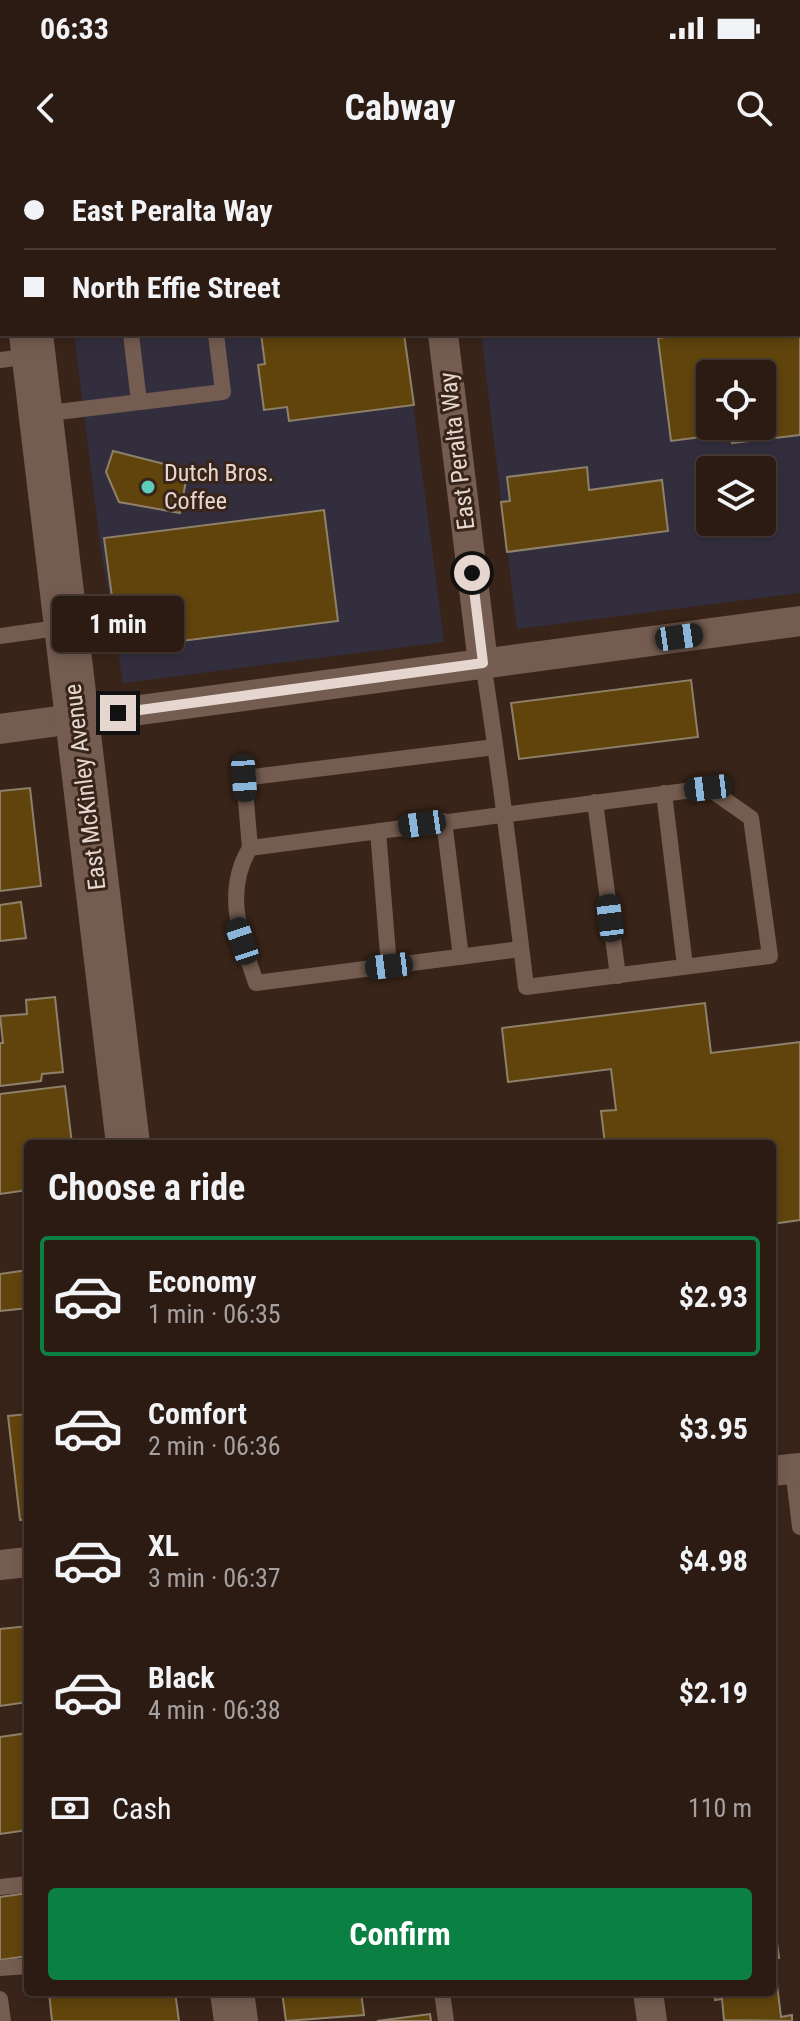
<!DOCTYPE html>
<meta charset="utf-8">
<style>
:root{--surface:#2b1b13;--page:#33241c;--text:#f1f3f6;--muted:#a6a1a0;--line:#473933;--accent:#0b8043}
body{margin:0;font-family:"Roboto Condensed",sans-serif;background:var(--page);color:var(--text);height:100vh;display:flex;flex-direction:column;font-size:30px;white-space:nowrap}
*{box-sizing:border-box;margin:0}
p{font-size:26px;color:var(--muted)}
.icon{flex:none;width:44px;height:44px;fill:none;stroke:currentColor;stroke-width:2;stroke-linecap:round;stroke-linejoin:round}
.map{position:relative;flex:1;overflow:hidden}
.details{position:absolute;left:24px;top:980px;width:752px;height:856px;display:flex;flex-direction:column;background:var(--surface);border-radius:8px;box-shadow:0 4px 12px #0003,0 0 0 2px var(--line)}
.details>*{flex:none}
.guide{position:absolute;left:0px;top:0px;width:800px;height:176px;box-shadow:0 4px 12px #0003,0 0 0 2px var(--line);display:grid;align-content:center;height:176px;padding:0 24px;background:var(--surface)}
.buttons{position:absolute;left:696px;top:200px;display:grid;gap:16px}
.buttons a{display:grid;place-items:center;width:80px;height:80px;border-radius:8px;background:var(--surface);box-shadow:0 4px 12px #0003,0 0 0 2px var(--line);font-size:40px}
.end{position:absolute;width:36px;height:36px;margin:-18px;border:10px solid #e5d7d0;background:#111;box-shadow:0 0 0 4px #111}
.from{border-radius:50%}
.bubble{position:absolute;height:56px;border-radius:8px;background:var(--surface);box-shadow:0 4px 12px #0003,0 0 0 2px var(--line);font-size:26px;font-weight:700;line-height:56px;text-align:center}
.car{position:absolute;width:24px;height:48px;margin:-24px -12px;border-radius:10px;box-shadow:0 0 6px 2px #0007;background:linear-gradient(#222 24%,#8ab4d8 0 40%,#222 0 76%,#8ab4d8 0 86%,#222 0)}
.guide b{display:flex;align-items:center;gap:28px;height:76px;font-size:30px}
.guide b+b{border-top:2px solid var(--line)}
.guide i{width:20px;height:20px;background:var(--text)}
ul{padding:0;list-style:none}
li{display:flex;align-items:center;gap:24px;height:120px;margin:0 16px 12px;padding:0 8px;border:4px solid transparent;border-radius:8px}
li div{flex:1}
li b{display:block;font-size:30px}
li em{font-style:normal;font-weight:700}
li.current{border-color:var(--accent)}
li>.icon{width:72px;height:72px;stroke-width:1.5}
h2{padding:0 24px;font-size:36px;line-height:96px}
.pay{display:flex;align-items:center;gap:20px;height:88px;padding:0 24px;font-size:30px}
.pay p{margin-inline-start:auto}
.cta{display:flex;gap:16px;margin-top:auto;padding:16px 24px}
.cta a{flex:1;height:92px;border-radius:8px;background:var(--accent);color:#fff;font-size:32px;font-weight:700;line-height:92px;text-align:center}
.status{display:flex;justify-content:space-between;align-items:center;height:56px;padding:0 40px;background:var(--surface);direction:ltr}
.status svg{height:22px;fill:currentColor}
header{display:flex;justify-content:space-between;align-items:center;height:104px;padding:0 24px;background:var(--surface);font-size:36px;font-weight:700}
.map>svg:first-child{display:block}
.industrial{fill:#322e3e;fill-rule:evenodd}
.building{fill:#60440c;stroke:#8e8069;stroke-width:2;fill-rule:evenodd}
.lines{fill:none;stroke-linecap:round;stroke-linejoin:round}
.service{stroke:#745c50;stroke-width:16}
.minor{stroke:#745c50;stroke-width:30}
.secondary{stroke:#745c50;stroke-width:44}
.route{stroke:#e5d7d0;stroke-width:10}
.poi-dot{fill:#5cceba;stroke:#392419;stroke-width:3}
.labels{text-anchor:middle;stroke-width:6;stroke-linejoin:round;paint-order:stroke}
.street-label{font-size:24px;fill:#e5d7d0;stroke:#392419}
.poi-label{font-size:24px;fill:#e5d7d0;stroke:#392419;text-anchor:start}
</style>
<div class="status"><b>06:33</b><svg viewBox="0 0 49 12"><path d="M0 12V9h3v3zM5 12V6h3v6zM10 12V3h3v9zM15 12V0h3v12zM26 1h20v11H26zM47 4h2v5h-2z"/></svg></div>
<header><svg class="icon" aria-label="back" viewBox="0 0 24 24"><path d="M15 5l-7 7 7 7"/></svg>Cabway<svg class="icon" aria-label="search" viewBox="0 0 24 24"><circle cx="10" cy="10" r="6"/><path d="M15 15l6 6"/></svg></header>
<div class="map">
<svg width="800" height="1861" viewBox="0 0 800 1861">
<rect width="100%" height="100%" fill="#392419"/>
<!-- industrial -->
<path class="industrial" d="M54 0H383V2H55Z
M460 0H800V433L517 469 481 174H798V2ZM710 214H762V266H710ZM710 310H762V362H710Z
M74 174H404L444 482 123 523 100 383Z"/>
<!-- building -->
<path class="building" d="M641 0H768L769 2H641Z
M800 161V275L732 283 733 273 671 281 658 178 690 174H798ZM710 214H762V266H710Z
M261 174H404L414 245 289 261 287 247 264 250 258 205 265 204Z
M113 291 188 310 180 353 119 342 106 312Z
M587 307 589 330 662 320 668 371 507 392 501 342 510 341 507 317Z
M324 350 338 461 119 489 104 378Z
M691 520 698 577 519 599 511 543Z
M30 628 41 726 0 731V631Z
M21 742 26 778 0 781V745Z
M55 837 63 912 42 914 41 921 0 926V883H3L0 856 27 854 26 840Z
M705 843 711 893 800 882V1060L772 1064V984H605L601 951 616 950 611 909 508 922 502 868Z
M65 926 72 984H28V1030L0 1034V934Z
M28 1110V1148L0 1151V1114Z
M28 1254V1359L20 1360 8 1256Z
M28 1466V1542L0 1546V1469Z
M28 1573V1670L0 1674V1577Z
M28 1733V1796L0 1800V1737Z
M772 1745 779 1798 772 1799Z
M772 1808H775L781 1857 792 1855V1861L724 1860 722 1839 715 1840 714 1832H772Z
M49 1832H175L179 1861H52Z
M282 1832H361L364 1855 286 1861Z
M430 1854 431 1861H377Z"/>
<g class="lines">
<!-- service -->
<path class="service" d="M87 0V2
M195 0V2
M271 0V2
M131 174 139 242
M0 200 32 196
M41 254 223 232 216 174
M0 476 64 467
M483 503C500 611 513 719 526 827L770 796 751 658 708 628 250 688C223 732 241 778 256 823L521 789
M664 633 685 806
M595 642 618 816
M444 661 461 797
M378 671 389 806
M250 688 244 618 495 587
M793 1309 800 1367
M0 1727 28 1724
M0 1808 28 1806
M442 1832 446 1861
M0 1839 3 1861"/>
<!-- minor -->
<path class="minor" d="M422 0 423 2
M443 174 483 503
M0 569 800 461
M772 1311 800 1308
M0 1405 28 1402
M648 1832 652 1861"/>
<!-- secondary -->
<path class="secondary" d="M10 0 11 2
M31 174 128 984
M232 1832 236 1861"/>
</g>
<g class="lines">
<!-- route -->
<path class="route" d="M118 553 483 503 472 413"/>
</g>
<!-- markers -->
<circle class="poi-dot" cx="148" cy="327" r="8"/>
<g class="labels">
<!-- street labels -->
<g class="street-label">
<text transform="translate(457 291) rotate(-97)" y="8">East Peralta Way</text>
<text transform="translate(85 627) rotate(-97)" y="8">East McKinley Avenue</text>
</g>
<!-- poi labels -->
<g class="poi-label">
<text x="164" y="321">Dutch Bros.<tspan x="164" dy="28">Coffee</tspan></text>
</g>
</g>
</svg>
<div class="buttons">
<a><svg class="icon" aria-label="locate" viewBox="0 0 24 24"><circle cx="12" cy="12" r="6"/><path d="M12 2v4M12 18v4M2 12h4M18 12h4"/></svg></a>
<a><svg class="icon" aria-label="layers" viewBox="0 0 24 24"><path d="M12 4l9 5-9 5-9-5zM3 14l9 5 9-5"/></svg></a>
</div>
<i class="end from" style="left:472px;top:413px"></i>
<i class="end" style="left:118px;top:553px"></i>
<div class="bubble" style="left:52px;top:436px;width:132px">1 min</div>
<i class="car" style="left:679px;top:477px;rotate:82deg"></i>
<i class="car" style="left:244px;top:618px;rotate:176deg"></i>
<i class="car" style="left:708px;top:628px;rotate:263deg"></i>
<i class="car" style="left:422px;top:664px;rotate:262deg"></i>
<i class="car" style="left:610px;top:758px;rotate:353deg"></i>
<i class="car" style="left:242px;top:781px;rotate:341deg"></i>
<i class="car" style="left:389px;top:806px;rotate:263deg"></i>
<div class="guide">
<b><i class="from"></i>East Peralta Way</b>
<b><i></i>North Effie Street</b>
</div>
<section class="details">
<h2>Choose a ride</h2>
<ul>
<li class="current"><svg class="icon" aria-label="car" viewBox="0 0 24 24"><path d="M5 17H2v-5l4-1 3-4h7l3 4 3 1v5h-3M9 17h6M6 11h13"/><circle cx="7" cy="17" r="2"/><circle cx="17" cy="17" r="2"/></svg><div><b>Economy</b><p>1 min · 06:35</p></div><em>$2.93</em></li>
<li><svg class="icon" aria-label="car" viewBox="0 0 24 24"><path d="M5 17H2v-5l4-1 3-4h7l3 4 3 1v5h-3M9 17h6M6 11h13"/><circle cx="7" cy="17" r="2"/><circle cx="17" cy="17" r="2"/></svg><div><b>Comfort</b><p>2 min · 06:36</p></div><em>$3.95</em></li>
<li><svg class="icon" aria-label="car" viewBox="0 0 24 24"><path d="M5 17H2v-5l4-1 3-4h7l3 4 3 1v5h-3M9 17h6M6 11h13"/><circle cx="7" cy="17" r="2"/><circle cx="17" cy="17" r="2"/></svg><div><b>XL</b><p>3 min · 06:37</p></div><em>$4.98</em></li>
<li><svg class="icon" aria-label="car" viewBox="0 0 24 24"><path d="M5 17H2v-5l4-1 3-4h7l3 4 3 1v5h-3M9 17h6M6 11h13"/><circle cx="7" cy="17" r="2"/><circle cx="17" cy="17" r="2"/></svg><div><b>Black</b><p>4 min · 06:38</p></div><em>$2.19</em></li>
</ul>
<div class="pay"><svg class="icon" aria-label="cash" viewBox="0 0 24 24"><path d="M3 7h18v10H3z"/><circle cx="12" cy="12" r="2"/></svg>Cash<p>110 m</p></div>
<div class="cta"><a>Confirm</a></div>
</section>
</div>
